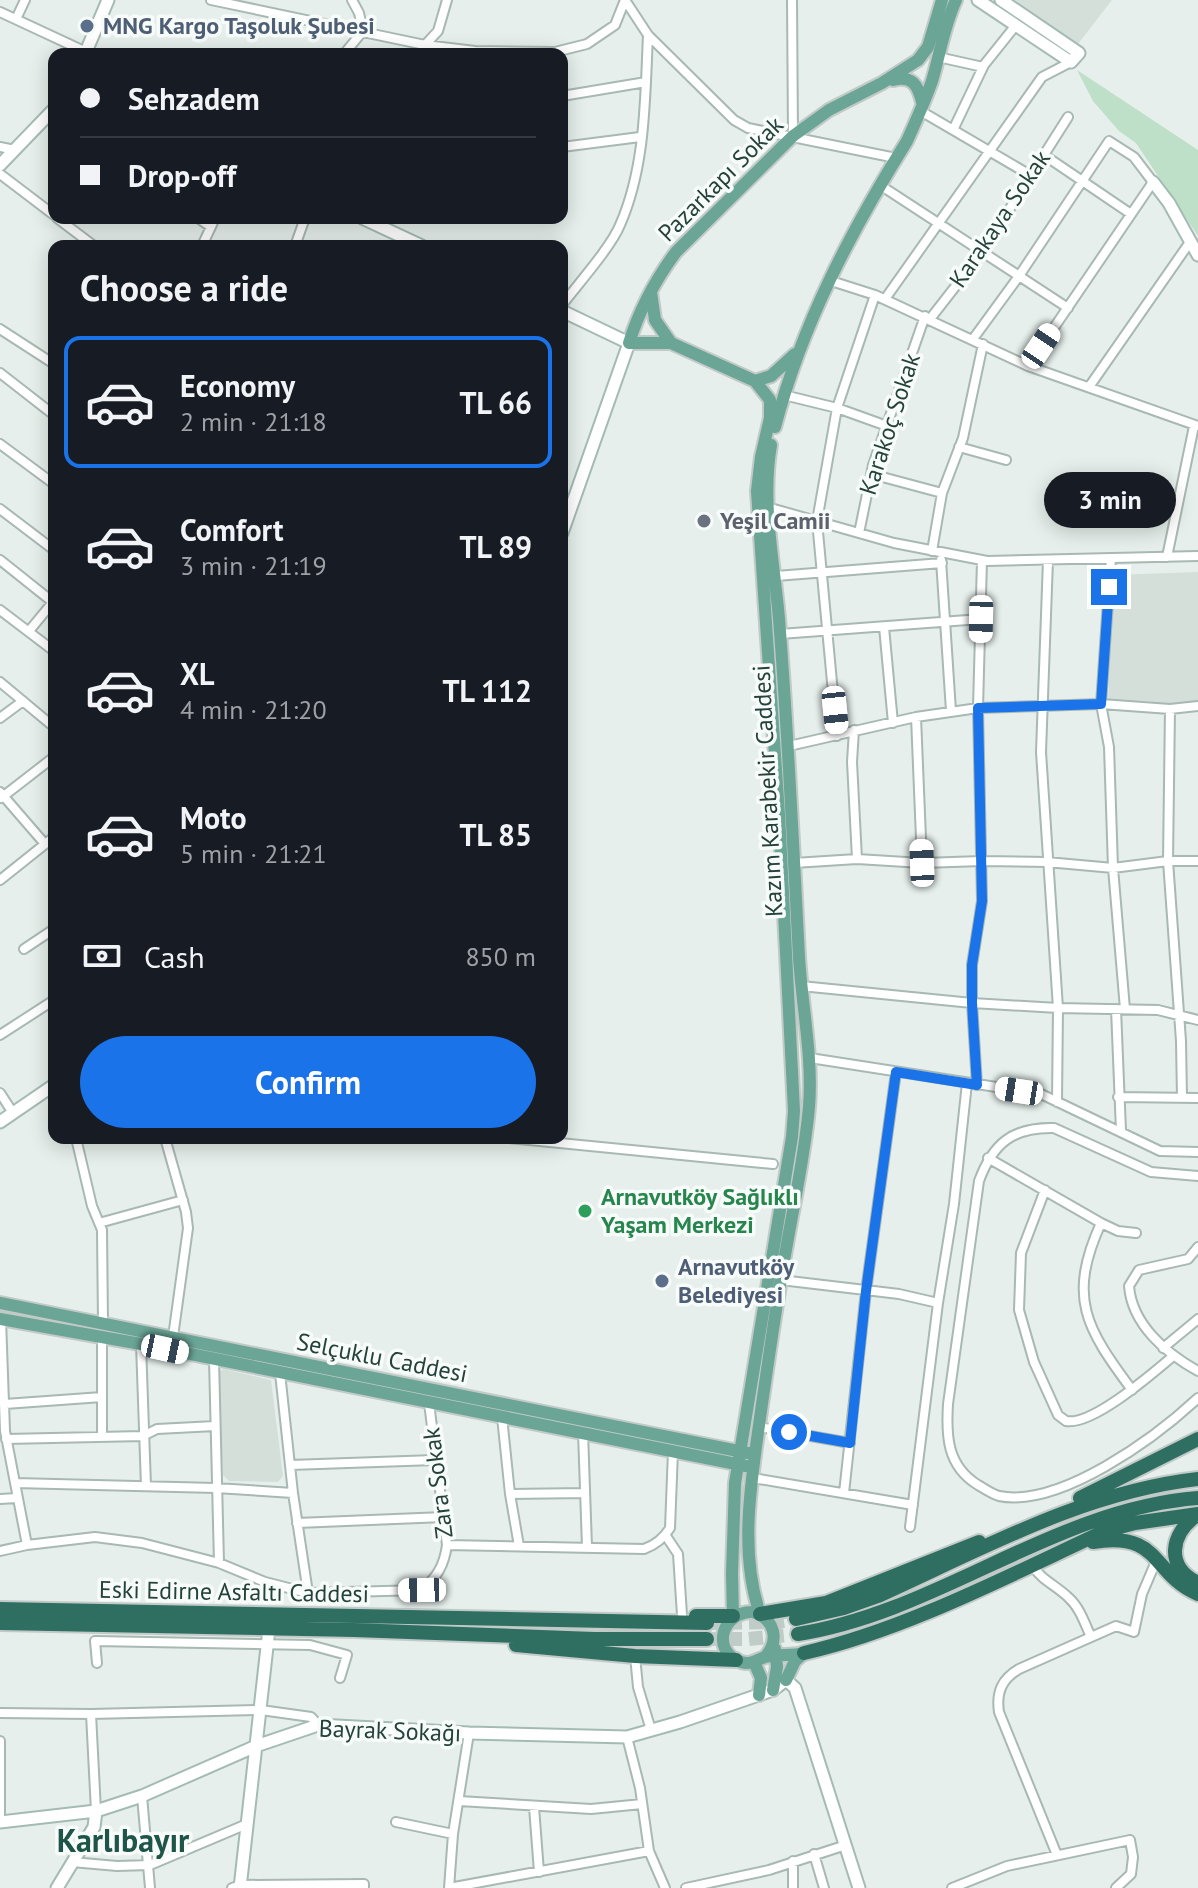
<!DOCTYPE html>
<meta charset="utf-8">
<style>
:root{--surface:#171b24;--page:#242831;--text:#f1f3f6;--muted:#9ea1a6;--line:#363941;--accent:#1a73e8}
body{margin:0;font-family:"PT Sans",sans-serif;background:var(--page);color:var(--text);height:100vh;display:flex;flex-direction:column;font-size:30px;white-space:nowrap}
*{box-sizing:border-box;margin:0}
p{font-size:26px;color:var(--muted)}
.icon{flex:none;width:44px;height:44px;fill:none;stroke:currentColor;stroke-width:2;stroke-linecap:round;stroke-linejoin:round}
.map{position:relative;flex:1;overflow:hidden}
.panel{position:absolute;left:48px;top:240px;width:520px;height:904px;display:flex;flex-direction:column;background:var(--surface);border-radius:16px;box-shadow:0 4px 20px #0003}
.panel>*{flex:none}
.guide{position:absolute;left:48px;top:48px;width:520px;height:176px;border-radius:16px;box-shadow:0 4px 20px #0003;display:grid;align-content:center;height:176px;padding:0 32px;background:var(--surface)}
.end{position:absolute;width:36px;height:36px;margin:-18px;border:10px solid #1a73e8;background:#fff;box-shadow:0 0 0 4px #fff}
.from{border-radius:50%}
.bubble{position:absolute;height:56px;border-radius:28px;background:var(--surface);box-shadow:0 4px 20px #0003;font-size:26px;font-weight:700;line-height:56px;text-align:center}
.car{position:absolute;width:24px;height:48px;margin:-24px -12px;border-radius:10px;box-shadow:0 0 6px 2px #0007;background:linear-gradient(#fff 24%,#345 0 40%,#fff 0 76%,#345 0 86%,#fff 0)}
.guide b{display:flex;align-items:center;gap:28px;height:76px;font-size:30px}
.guide b+b{border-top:2px solid var(--line)}
.guide i{width:20px;height:20px;background:var(--text)}
ul{padding:0;list-style:none}
li{display:flex;align-items:center;gap:24px;height:132px;margin:0 16px 12px;padding:0 16px;border:4px solid transparent;border-radius:16px}
li div{flex:1}
li b{display:block;font-size:30px}
li em{font-style:normal;font-weight:700}
li.selected{border-color:var(--accent)}
li>.icon{width:72px;height:72px;stroke-width:1.5}
h2{padding:0 32px;font-size:36px;line-height:96px}
.pay{display:flex;align-items:center;gap:20px;height:88px;padding:0 32px;font-size:30px}
.pay p{margin-inline-start:auto}
.button{display:flex;gap:16px;margin-top:auto;padding:16px 32px}
.button a{flex:1;height:92px;border-radius:48px;background:var(--accent);color:#fff;font-size:32px;font-weight:700;line-height:92px;text-align:center}
.map>svg:first-child{display:block}
.built{fill:#d4dfda}
.green{fill:#bfe0c8}
.lines{fill:none;stroke-linecap:round;stroke-linejoin:round}
.highway-tunnel{stroke:#bfccc8;stroke-width:14;stroke-dasharray:14 7;stroke-linecap:butt}
.street-casing{stroke:#a8b8b2;stroke-width:12}
.secondary-casing{stroke:#a4bbb3;stroke-width:15}
.primary-casing{stroke:#c2cac8;stroke-width:16}
.highway-casing{stroke:#c2cac8;stroke-width:18}
.street{stroke:#fff;stroke-width:8}
.secondary{stroke:#fff;stroke-width:11}
.primary{stroke:#6aa596;stroke-width:12}
.highway{stroke:#2f6f62;stroke-width:14}
.route{stroke:#1a73e8;stroke-width:10}
.service-dot{fill:#5c6f8a;stroke:#f7fbf9;stroke-width:3}
.worship-dot{fill:#6b7280;stroke:#f7fbf9;stroke-width:3}
.leisure-dot{fill:#2e9e5b;stroke:#f7fbf9;stroke-width:3}
.labels{text-anchor:middle;stroke-width:7;stroke-linejoin:round;paint-order:stroke}
.service-label{font-size:24px;font-weight:bold;fill:#4e5e75;stroke:#f7fbf9;text-anchor:start}
.street-label{font-size:24px;fill:#24423a;stroke:#f7fbf9}
.worship-label{font-size:24px;font-weight:bold;fill:#5b616d;stroke:#f7fbf9;text-anchor:start}
.leisure-label{font-size:24px;font-weight:bold;fill:#27864d;stroke:#f7fbf9;text-anchor:start}
.district-label{font-size:32px;font-weight:bold;fill:#1f5548;stroke:#f7fbf9}
</style>
<div class="map">
<svg width="1198" height="1888" viewBox="0 0 1198 1888">
<rect width="100%" height="100%" fill="#e6efeb"/>
<!-- built -->
<path class="built" d="M1015 0H1112L1078 44Z
M1198 572V702L1108 707 1113 575Z
M223 1369 271 1380 283 1476 278 1482 229 1481 223 1475 218 1373Z"/>
<!-- green -->
<path class="green" d="M1077 70 1198 150V236L1136 143 1119 131 1093 101Z"/>
<g class="lines">
<!-- highway-tunnel -->
<path class="highway-tunnel" d="M707 1623 776 1622 796 1619
M707 1639H749L798 1634"/>
<!-- street casing -->
<g class="street-casing">
<path id="street" d="M211 0 425 45 475 51 555 52 587 44 615 25 625 0
M625 0 648 35 734 120 748 128 896 158
M792 0 793 136
M0 12 86 52
M16 19 25 0
M344 54 363 31 359 13 352 0
M422 54 425 45 438 31 447 0
M938 57 983 67
M562 96 646 82
M919 110 1030 175
M953 130 984 65 1016 25
M0 147 15 150
M562 147 640 137
M1044 155 1131 214
M0 174 54 215
M880 185 1068 308
M57 218 94 246
M198 218 211 227
M202 246 215 218
M295 246 305 218
M828 280 875 295 1028 366 1198 426
M885 299 1042 77 1071 62
M562 305C578 284 611 247 620 225 646 166 645 97 648 35
M930 319 983 251 1068 117
M0 329 54 364
M973 339 1019 276 1109 141 1134 157 1153 182 1028 366
M0 373 54 415
M1089 387 1190 242
M784 395 837 408 887 426
M0 444 54 484
M959 447 1006 460
M871 474 942 493
M767 507 894 543 987 561 1198 556
M0 509 54 550
M859 533 873 465 925 316
M932 551 942 493 963 438 983 344
M1167 557 1194 426
M1111 558 1101 704 1109 747 1113 868 1125 1009
M0 560 54 603
M941 560 951 711
M1048 560 1041 752 1058 1008 1057 1102
M776 576 942 563
M0 610 54 651
M884 627 893 723
M29 631 53 602
M780 634 981 619
M0 682 54 727
M1170 709 1168 861 1181 1041 1182 1098
M916 717 922 863
M0 718 23 701
M854 730 852 762 857 859
M837 736 817 521 837 408 875 295
M789 746 916 717 978 708 1101 704 1170 709 1198 706
M0 792 45 844
M1 798 54 757
M794 863 857 859 922 863 982 861 1047 862 1113 868 1168 861H1198
M0 880 54 837
M24 949 54 929
M801 986 972 1003 1058 1008 1158 1010 1198 1020
M1116 1009 1121 1131
M0 1035 54 1000
M810 1058 1041 1094 1160 1151 1198 1152
M977 1085 972 1003V965L982 901 978 708 982 560
M0 1093 13 1113
M1118 1097 1198 1098
M76 1138 92 1206 102 1230 103 1323
M165 1138 186 1212 188 1228 173 1337
M509 1138 773 1164
M988 1158 1101 1223 1118 1231 1136 1233
M1198 1176 1151 1172 1054 1128C1013 1127 993 1143 979 1181L948 1404C946 1436 947 1466 978 1485 985 1489 992 1494 999 1496 1060 1508 1155 1438 1198 1398
M1045 1190 1021 1253 1019 1310 1034 1362 1058 1415 1066 1421C1092 1426 1152 1374 1172 1357
M99 1223 183 1200
M1101 1223C1067 1298 1086 1328 1132 1390
M1198 1247 1188 1259 1139 1270 1129 1286C1132 1325 1167 1354 1198 1371
M781 1280 899 1294 938 1303
M1 1319 5 1431 27 1545
M102 1338V1437
M141 1344 146 1486
M1163 1348 1198 1319
M214 1359 219 1563
M280 1373 293 1493 308 1593
M5 1404 102 1397
M502 1417 510 1494 519 1546
M759 1427 850 1443
M583 1432 587 1547
M6 1439 143 1436 157 1429 215 1426
M290 1465 435 1460
M753 1478 913 1505
M15 1483 216 1488 293 1493
M844 1493 866 1291 896 1072
M510 1494 585 1493
M0 1499 17 1498
M297 1523 444 1517
M910 1527 938 1303 954 1204 967 1083
M666 1536 678 1554 682 1615
M447 1545 644 1549C655 1545 664 1538 670 1528L673 1451
M0 1551 27 1545 95 1537 142 1543 219 1563 265 1582 308 1593 422 1590C437 1577 444 1566 447 1545L429 1403
M1031 1564C1042 1581 1056 1585 1069 1598 1080 1608 1085 1624 1091 1637
M635 1656 638 1687 651 1730
M97 1663 95 1641 310 1645 347 1655 340 1678
M0 1713 91 1714 261 1710 311 1717 318 1725
M91 1714 96 1811
M627 1737 640 1788 649 1851 665 1888
M0 1741V1822
M142 1796 150 1888
M459 1801 591 1809 642 1804
M534 1807 539 1872
M396 1822 453 1834
M814 1854 824 1888
M1057 1855 999 1712C996 1692 1002 1679 1019 1669L1116 1626 1134 1632 1142 1594 1157 1559
M793 1861V1888
M72 1862 117 1866 150 1865 247 1824
M232 1888 240 1885 364 1884V1888
M449 1888 649 1851
M449 1888 453 1834 469 1733
M686 1888 769 1870 846 1845
M952 1888 1007 1866 1130 1840 1133 1857 1131 1874 1116 1888"/>
</g>
<!-- secondary casing -->
<g class="secondary-casing">
<path id="secondary" d="M978 0 1071 62 1079 53 1001 0
M85 54 108 0
M0 165 54 109
M1153 182 1169 203 1198 255
M362 218 422 246
M562 311 629 343 562 533
M0 1122 54 1085
M0 1822 96 1811 142 1796 256 1746 318 1725 469 1733 627 1737 680 1722 773 1690 786 1680 795 1688 859 1888
M57 1888 94 1827 96 1811
M240 1888 269 1629"/>
</g>
<!-- primary casing -->
<g class="primary-casing">
<path id="primary" d="M893 80C912 75 918 85 922 102
M651 292 655 320 671 343
M755 381 771 376 795 354
M775 427C802 324 851 231 907 141 916 121 925 101 932 81 940 54 944 26 956 0
M0 1303 748 1453
M0 1319 141 1344 746 1466
M760 1614C738 1549 752 1477 761 1411 769 1355 777 1299 787 1244 795 1198 805 1153 809 1107 813 1057 802 1007 799 957 793 844 788 732 779 619 774 561 761 503 771 445
M733 1616 732 1574 735 1483 792 1137 794 1111 779 814 757 491 761 457 770 418V400L755 381 671 343H629C639 311 656 279 676 252L793 136 829 110 882 83 918 60 928 47 942 0
M765 1657C780 1640 775 1619 753 1612 722 1611 710 1651 741 1662 751 1665 756 1660 765 1657 777 1654 792 1656 804 1653
M754 1662 761 1678 759 1695
M786 1680 795 1661 804 1653
M773 1690 777 1667 775 1649"/>
</g>
<!-- highway casing -->
<g class="highway-casing">
<path id="highway" d="M1080 1498 1198 1439
M1197 1515C1170 1534 1165 1567 1198 1583
M1093 1542C1162 1531 1150 1573 1198 1594
M0 1609 707 1623
M760 1614 826 1603 979 1542
M696 1616H733
M796 1619 844 1608 878 1596C982 1549 1083 1492 1198 1479
M0 1623 354 1630 594 1639H707
M798 1634C939 1612 1054 1509 1198 1498
M516 1645 635 1656 736 1660
M804 1653C905 1630 1010 1575 1105 1531L1135 1523 1198 1514"/>
</g>
<!-- street -->
<use href="#street" class="street"/>
<!-- secondary -->
<use href="#secondary" class="secondary"/>
<!-- primary -->
<use href="#primary" class="primary"/>
<!-- highway -->
<use href="#highway" class="highway"/>
</g>
<g class="lines">
<!-- route -->
<path class="route" d="M789 1432 850 1443 866 1291 896 1072 977 1085 972 1003V965L982 901 978 708 1101 704 1109 587"/>
</g>
<!-- markers -->
<g class="service-dot">
<circle cx="87" cy="26" r="8"/>
<circle cx="662" cy="1281" r="8"/>
</g>
<circle class="worship-dot" cx="704" cy="521" r="8"/>
<circle class="leisure-dot" cx="585" cy="1211" r="8"/>
<g class="labels">
<!-- service labels -->
<g class="service-label">
<text x="103" y="34">MNG Kargo Taşoluk Şubesi</text>
<text x="678" y="1275">Arnavutköy<tspan x="678" dy="28">Belediyesi</tspan></text>
</g>
<!-- street labels -->
<g class="street-label">
<text transform="translate(721 179) rotate(-45)" y="8">Pazarkapı Sokak</text>
<text transform="translate(1000 219) rotate(-56)" y="8">Karakaya Sokak</text>
<text transform="translate(890 424) rotate(-72)" y="8">Karakoç Sokak</text>
<text transform="translate(768 791) rotate(-93)" y="8">Kazım Karabekir Caddesi</text>
<text transform="translate(382 1358) rotate(11)" y="8">Selçuklu Caddesi</text>
<text transform="translate(438 1483) rotate(-97)" y="8">Zara Sokak</text>
<text transform="translate(234 1592) rotate(1)" y="8">Eski Edirne Asfaltı Caddesi</text>
<text transform="translate(390 1731) rotate(2)" y="8">Bayrak Sokağı</text>
</g>
<!-- worship labels -->
<g class="worship-label">
<text x="720" y="529">Yeşil Camii</text>
</g>
<!-- leisure labels -->
<g class="leisure-label">
<text x="601" y="1205">Arnavutköy Sağlıklı<tspan x="601" dy="28">Yaşam Merkezi</tspan></text>
</g>
<!-- district labels -->
<g class="district-label">
<text x="123" y="1852">Karlıbayır</text>
</g>
</g>
</svg>
<i class="end from" style="left:789px;top:1432px"></i>
<i class="end" style="left:1109px;top:587px"></i>
<div class="bubble" style="left:1044px;top:472px;width:132px">3 min</div>
<i class="car" style="left:1041px;top:346px;rotate:34deg"></i>
<i class="car" style="left:981px;top:619px;rotate:181deg"></i>
<i class="car" style="left:835px;top:710px;rotate:174deg"></i>
<i class="car" style="left:922px;top:863px;rotate:358deg"></i>
<i class="car" style="left:1019px;top:1091px;rotate:279deg"></i>
<i class="car" style="left:165px;top:1349px;rotate:102deg"></i>
<i class="car" style="left:422px;top:1590px;rotate:269deg"></i>
<div class="guide">
<b><i class="from"></i>Sehzadem</b>
<b><i></i>Drop-off</b>
</div>
<section class="panel">
<h2>Choose a ride</h2>
<ul>
<li class="selected"><svg class="icon" aria-label="car" viewBox="0 0 24 24"><path d="M5 17H2v-5l4-1 3-4h7l3 4 3 1v5h-3M9 17h6M6 11h13"/><circle cx="7" cy="17" r="2"/><circle cx="17" cy="17" r="2"/></svg><div><b>Economy</b><p>2 min · 21:18</p></div><em>TL 66</em></li>
<li><svg class="icon" aria-label="car" viewBox="0 0 24 24"><path d="M5 17H2v-5l4-1 3-4h7l3 4 3 1v5h-3M9 17h6M6 11h13"/><circle cx="7" cy="17" r="2"/><circle cx="17" cy="17" r="2"/></svg><div><b>Comfort</b><p>3 min · 21:19</p></div><em>TL 89</em></li>
<li><svg class="icon" aria-label="car" viewBox="0 0 24 24"><path d="M5 17H2v-5l4-1 3-4h7l3 4 3 1v5h-3M9 17h6M6 11h13"/><circle cx="7" cy="17" r="2"/><circle cx="17" cy="17" r="2"/></svg><div><b>XL</b><p>4 min · 21:20</p></div><em>TL 112</em></li>
<li><svg class="icon" aria-label="car" viewBox="0 0 24 24"><path d="M5 17H2v-5l4-1 3-4h7l3 4 3 1v5h-3M9 17h6M6 11h13"/><circle cx="7" cy="17" r="2"/><circle cx="17" cy="17" r="2"/></svg><div><b>Moto</b><p>5 min · 21:21</p></div><em>TL 85</em></li>
</ul>
<div class="pay"><svg class="icon" aria-label="cash" viewBox="0 0 24 24"><path d="M3 7h18v10H3z"/><circle cx="12" cy="12" r="2"/></svg>Cash<p>850 m</p></div>
<div class="button"><a>Confirm</a></div>
</section>
</div>
